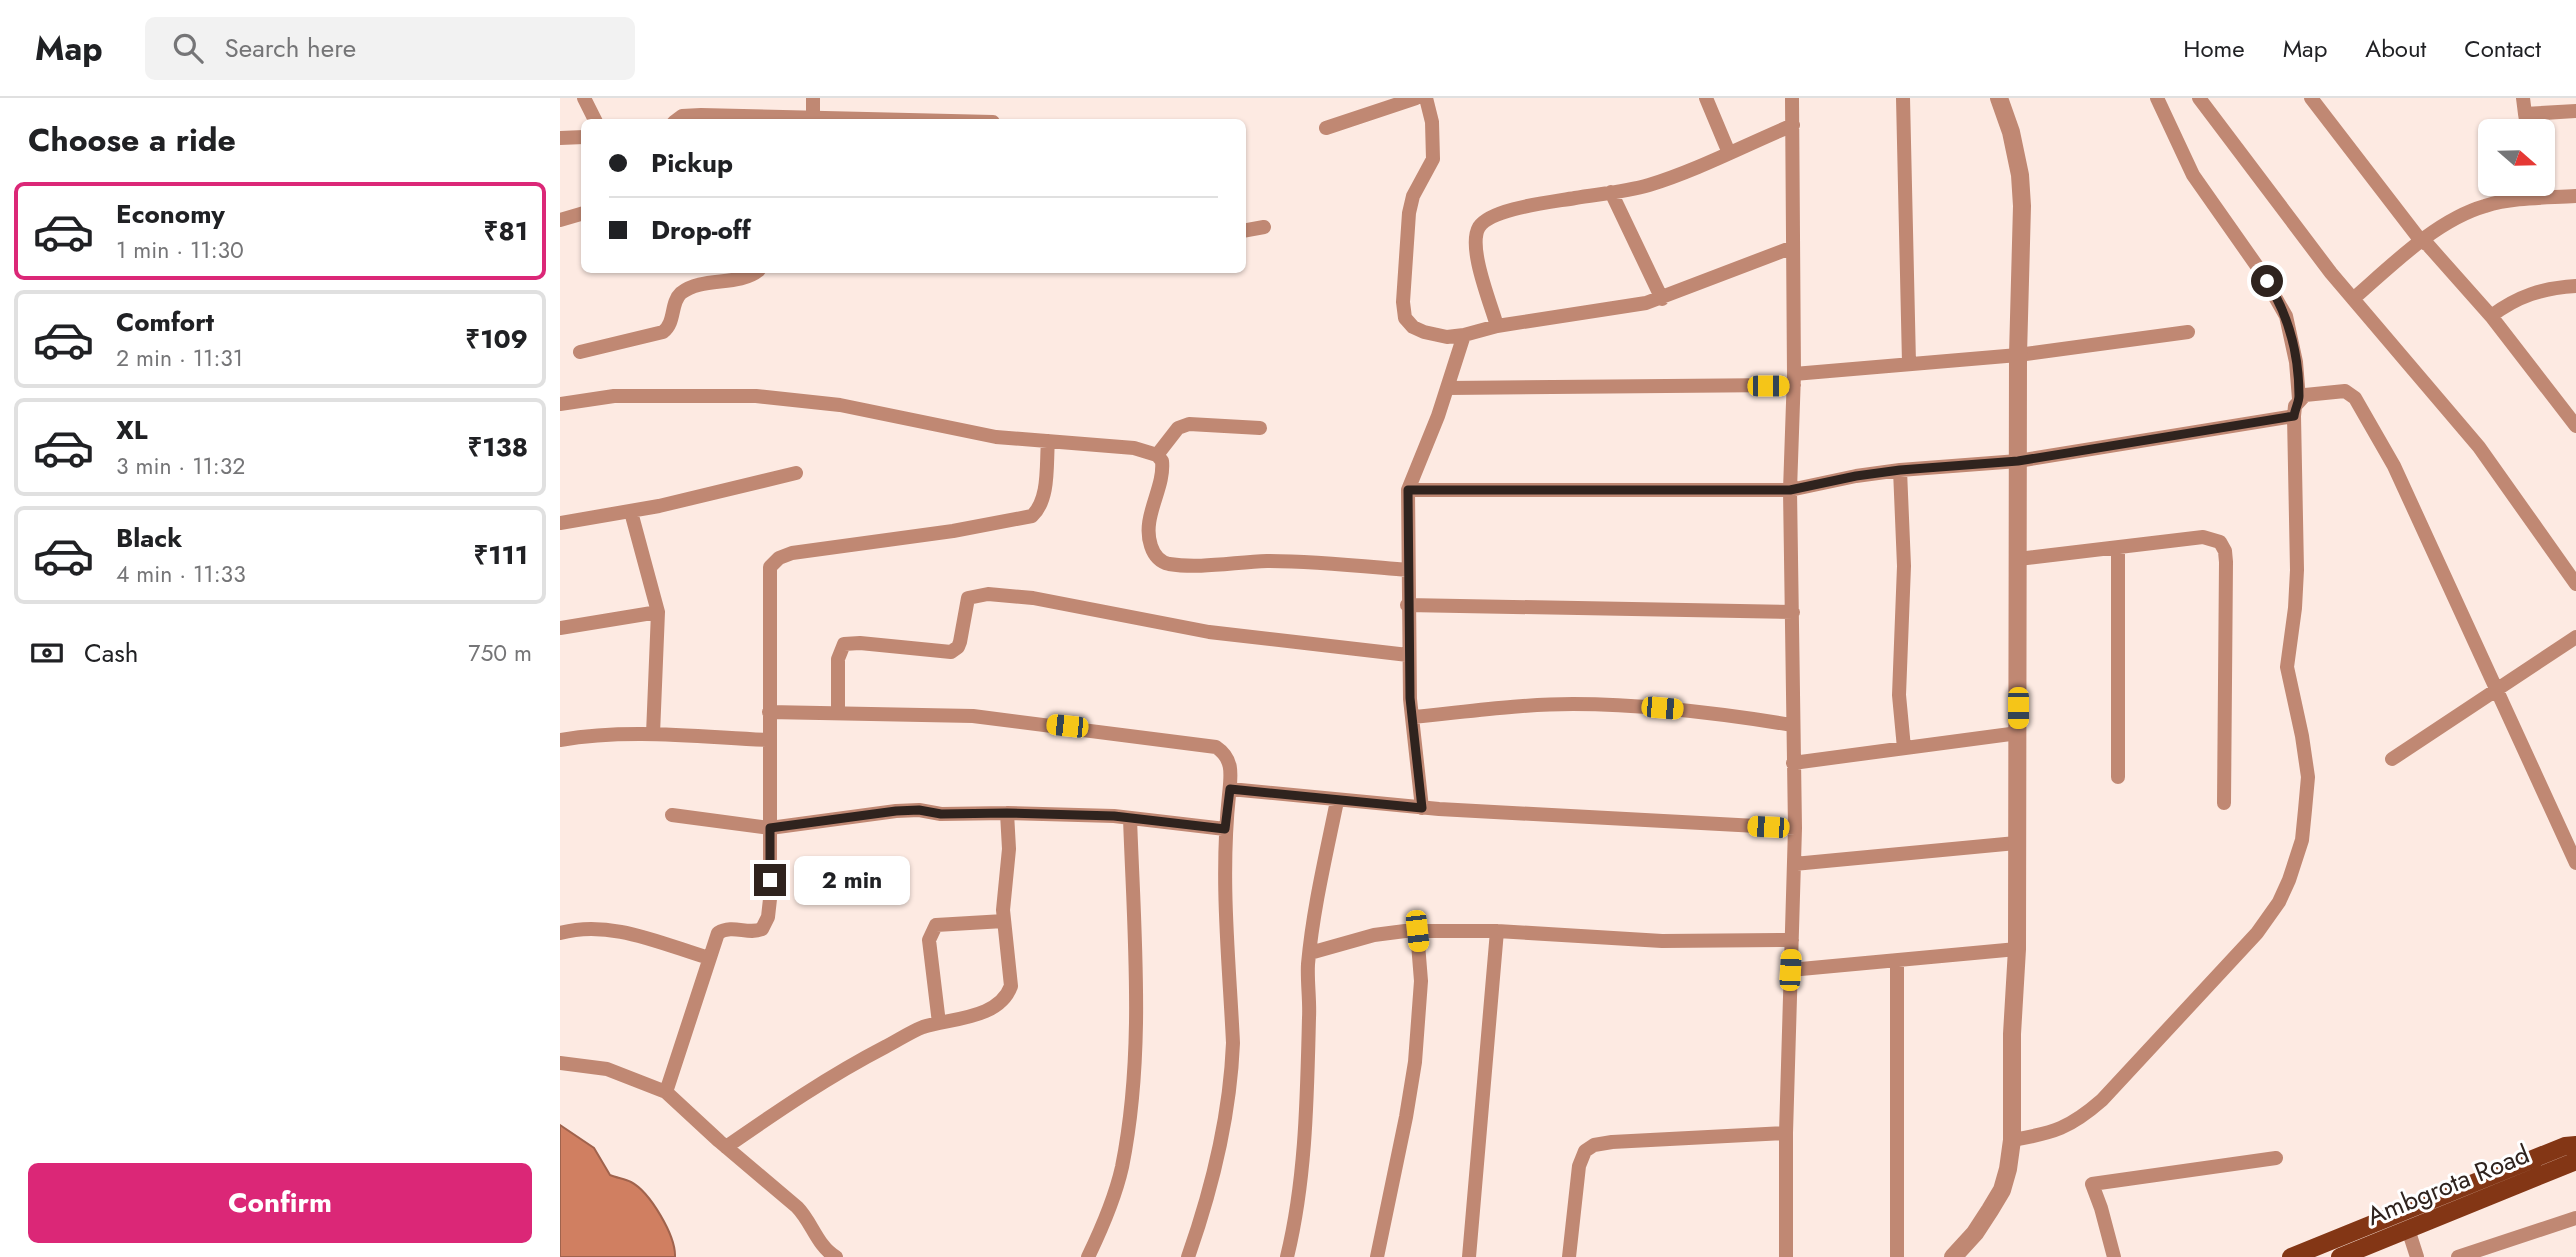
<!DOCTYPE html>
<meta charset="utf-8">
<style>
:root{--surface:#fff;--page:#f2f2f2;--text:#202124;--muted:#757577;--line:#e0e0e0;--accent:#db2777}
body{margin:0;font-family:Jost,sans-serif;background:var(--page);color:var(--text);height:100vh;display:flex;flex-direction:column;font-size:26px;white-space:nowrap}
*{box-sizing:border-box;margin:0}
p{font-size:23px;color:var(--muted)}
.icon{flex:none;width:38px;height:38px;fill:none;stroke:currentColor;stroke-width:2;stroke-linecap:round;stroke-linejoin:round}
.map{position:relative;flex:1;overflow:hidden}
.panel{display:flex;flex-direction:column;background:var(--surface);width:560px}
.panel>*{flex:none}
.hud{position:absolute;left:21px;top:21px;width:665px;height:154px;border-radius:10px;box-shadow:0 2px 5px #0004;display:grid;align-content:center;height:154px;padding:0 28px;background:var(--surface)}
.needle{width:46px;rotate:110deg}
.controls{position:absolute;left:1918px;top:21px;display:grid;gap:14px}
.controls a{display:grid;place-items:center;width:77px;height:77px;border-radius:10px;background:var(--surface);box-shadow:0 2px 5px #0004;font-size:35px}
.end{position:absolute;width:32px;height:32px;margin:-16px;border:9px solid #2f231e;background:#fff;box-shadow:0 0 0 4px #fff}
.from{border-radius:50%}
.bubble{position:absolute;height:49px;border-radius:10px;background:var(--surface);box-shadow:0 2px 5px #0004;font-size:23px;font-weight:700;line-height:49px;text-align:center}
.car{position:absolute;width:21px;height:42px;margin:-21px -10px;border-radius:9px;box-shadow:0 0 5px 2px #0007;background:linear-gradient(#f5c518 24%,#345 0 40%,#f5c518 0 76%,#345 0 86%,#f5c518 0)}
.hud b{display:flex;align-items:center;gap:24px;height:66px;font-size:26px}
.hud b+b{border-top:2px solid var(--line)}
.hud i{width:18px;height:18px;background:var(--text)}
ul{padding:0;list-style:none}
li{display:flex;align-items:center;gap:21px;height:98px;margin:0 14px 10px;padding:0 14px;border:4px solid var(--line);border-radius:10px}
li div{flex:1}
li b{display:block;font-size:26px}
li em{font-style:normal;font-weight:700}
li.on{border-color:var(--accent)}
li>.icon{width:63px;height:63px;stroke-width:1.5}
h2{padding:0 28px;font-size:32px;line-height:84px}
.pay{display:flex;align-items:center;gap:18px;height:77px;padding:0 28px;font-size:26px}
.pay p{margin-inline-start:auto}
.cta{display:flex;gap:14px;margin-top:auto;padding:14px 28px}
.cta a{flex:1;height:80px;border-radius:10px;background:var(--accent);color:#fff;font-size:28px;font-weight:700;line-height:80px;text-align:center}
header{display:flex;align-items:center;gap:42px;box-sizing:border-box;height:98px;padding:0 35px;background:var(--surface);border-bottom:2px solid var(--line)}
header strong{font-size:33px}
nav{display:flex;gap:38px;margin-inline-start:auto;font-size:24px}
.search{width:490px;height:63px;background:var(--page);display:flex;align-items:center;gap:18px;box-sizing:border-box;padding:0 24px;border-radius:10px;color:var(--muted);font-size:26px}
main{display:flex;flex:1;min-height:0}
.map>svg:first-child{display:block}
.water{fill:#d07f61;stroke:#a0634d;stroke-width:2}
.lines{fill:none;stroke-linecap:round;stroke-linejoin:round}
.minor{stroke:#c08873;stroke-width:14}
.tertiary{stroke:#c08873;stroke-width:18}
.primary{stroke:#833615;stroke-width:18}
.route{stroke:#2f231e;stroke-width:9}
.labels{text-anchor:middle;stroke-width:6;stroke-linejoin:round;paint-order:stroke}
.street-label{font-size:26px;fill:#2f231e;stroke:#fff}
</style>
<header>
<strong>Map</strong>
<div class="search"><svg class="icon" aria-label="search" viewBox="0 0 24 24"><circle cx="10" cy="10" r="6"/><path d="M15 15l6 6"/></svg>Search here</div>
<nav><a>Home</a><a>Map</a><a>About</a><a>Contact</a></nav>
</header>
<main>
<section class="panel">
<h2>Choose a ride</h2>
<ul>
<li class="on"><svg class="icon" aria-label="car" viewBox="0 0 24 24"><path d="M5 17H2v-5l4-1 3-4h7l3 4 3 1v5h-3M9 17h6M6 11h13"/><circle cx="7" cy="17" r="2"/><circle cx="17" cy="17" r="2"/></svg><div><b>Economy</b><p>1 min · 11:30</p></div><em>₹81</em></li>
<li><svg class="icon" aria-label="car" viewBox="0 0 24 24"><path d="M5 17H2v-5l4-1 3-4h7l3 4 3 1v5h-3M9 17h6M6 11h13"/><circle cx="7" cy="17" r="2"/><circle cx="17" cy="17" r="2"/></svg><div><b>Comfort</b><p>2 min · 11:31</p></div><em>₹109</em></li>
<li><svg class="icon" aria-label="car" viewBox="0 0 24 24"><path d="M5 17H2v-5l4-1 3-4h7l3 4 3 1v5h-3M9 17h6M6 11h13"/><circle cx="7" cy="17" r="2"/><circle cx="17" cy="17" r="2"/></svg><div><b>XL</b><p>3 min · 11:32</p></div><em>₹138</em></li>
<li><svg class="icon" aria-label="car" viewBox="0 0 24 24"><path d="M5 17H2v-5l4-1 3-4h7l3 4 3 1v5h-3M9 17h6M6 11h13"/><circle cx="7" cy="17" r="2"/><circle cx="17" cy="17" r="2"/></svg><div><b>Black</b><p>4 min · 11:33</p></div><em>₹111</em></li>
</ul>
<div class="pay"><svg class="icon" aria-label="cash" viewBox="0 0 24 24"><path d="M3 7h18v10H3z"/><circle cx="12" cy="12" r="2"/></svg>Cash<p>750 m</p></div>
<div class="cta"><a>Confirm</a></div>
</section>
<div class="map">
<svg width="2016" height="1159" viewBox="0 0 2016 1159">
<rect width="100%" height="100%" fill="#fdeae2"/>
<!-- water -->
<path class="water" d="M0 1027 34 1050 50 1077C57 1080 65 1081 71 1084 90 1094 116 1138 115 1159H0Z"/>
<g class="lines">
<!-- minor -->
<path class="minor" d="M24 0 36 24
M866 0 872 24 873 61 853 98 849 115 843 204 845 220 853 229 864 234 887 239 904 237 937 228 1086 205 1233 149
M1146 0 1169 55
M1343 0 1349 265
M1597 0 1633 77 1699 171 1726 218 1736 264 1739 301
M1639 0 1771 175 1919 349 2016 486
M1751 0 1861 143 1868 147 1931 218 2016 328
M1963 0 1965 16 2016 13
M1965 16 1968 33
M253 19V0
M114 24 122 18 141 17 433 24
M766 30 856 0
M0 40 24 39
M1976 86 1978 100
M1051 94 1102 201
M0 122 24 115
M682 133 704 129
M1793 201C1830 169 1876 122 1925 108 1953 99 1986 100 2016 98
M1931 218C1958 198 1982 190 2016 188
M937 228C931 206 907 149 919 129 931 110 993 104 1015 100 1039 96 1065 94 1089 87 1138 72 1185 47 1233 27
M20 254 103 234C116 224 110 205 121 195 143 178 178 189 199 172
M1234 276 1458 257 1628 234
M888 290 1234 287
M0 306 54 298H196L280 307 436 339 574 350 597 357 602 363C605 391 581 419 591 448 594 457 600 464 609 466 640 471 675 464 707 463 754 463 800 468 847 472
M597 357 618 330 629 326 700 330
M1340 372 1344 468 1339 597 1344 650
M848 392H1230L1296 378 1340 372 1458 363 1734 318
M71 414 98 514 93 636
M0 425 99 408 236 375
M1558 450V679
M1458 461 1643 439 1660 444 1665 453 1666 464 1664 705
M847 507 1233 514
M0 530 98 514
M209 614 413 618 656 649C674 661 671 677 669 697 660 781 669 861 673 945 670 1018 652 1091 628 1159
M278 615V561L284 546 300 545 391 554 398 549 400 544 408 500 428 496 473 500 649 534 848 557
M852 619C905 614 959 606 1013 606 1086 606 1159 615 1232 627
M0 642C69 630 140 639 209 642
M1832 661 2016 539
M1233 665 1458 635
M670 691 879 711 1235 730
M862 710 850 601 848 392 878 318 904 237
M112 717 210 730 336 713 359 712 381 716 447 715 554 718 665 731
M1234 766 1456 745
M0 835C50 821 102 846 149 860
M750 855 814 837 845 833H937L1102 843 1232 842
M1230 872 1457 851
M379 925 369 842 376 827 444 823
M0 965 47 971 106 994 159 1043 237 1109C252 1124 257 1148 276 1159
M106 994 158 835C173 826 188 837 202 831L208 819 210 801V469L219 460 232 455 393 433 472 418C490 401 486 366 488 343
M1452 1042C1494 1035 1510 1030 1542 1002L1697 835 1719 804 1729 782 1742 742 1745 712 1748 679 1742 638 1727 569 1735 510 1737 472 1734 318 1735 308 1745 297 1785 293 1795 300 1834 368 2016 765
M166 1049C218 1013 269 978 325 949 337 943 350 934 363 929 392 920 439 921 451 888L443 812 449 751 447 715
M1848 1131 1857 1159
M528 1159C542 1130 555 1100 562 1069 585 955 574 836 570 720
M727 1159C746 1081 747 999 749 920 750 902 747 884 748 866 753 811 766 757 777 703
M817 1159 846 1019 855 964 861 883 857 833
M909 1159 937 833
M1009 1159 1019 1068 1025 1053 1034 1047 1052 1044 1226 1035
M1226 1159V1035L1235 730 1230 392 1234 276 1232 0
M1337 1159V863
M1554 1159 1541 1110 1532 1086 1716 1060
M1898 1159 2016 1120"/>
<!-- tertiary -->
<path class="tertiary" d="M1393 1159 1415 1135 1430 1112 1442 1092 1448 1071 1452 1042V936L1457 851 1458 257 1462 108 1460 77 1451 34 1439 0"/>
<!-- primary -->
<path class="primary" d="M1731 1159 2005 1048 2016 1047
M1780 1159 2016 1063"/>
</g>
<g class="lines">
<!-- route -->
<path class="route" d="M210 782V730L336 713 359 712 381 716 447 715 554 718 665 731 670 691 862 710 850 600 848 392H1230L1296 378 1340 372 1458 363 1734 318C1735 311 1739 304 1739 298 1739 257 1729 218 1707 183"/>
</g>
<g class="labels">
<!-- street labels -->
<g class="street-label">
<text transform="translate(1888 1087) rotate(-22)" y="9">Ambgrota Road</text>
</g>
</g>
</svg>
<div class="controls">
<a><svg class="needle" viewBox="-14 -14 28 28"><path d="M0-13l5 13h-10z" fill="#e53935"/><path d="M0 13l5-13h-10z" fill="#757577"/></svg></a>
</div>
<i class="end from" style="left:1707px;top:183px"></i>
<i class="end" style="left:210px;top:782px"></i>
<div class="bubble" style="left:234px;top:758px;width:116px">2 min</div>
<i class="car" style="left:1208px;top:288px;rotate:90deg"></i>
<i class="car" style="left:1102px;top:610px;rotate:95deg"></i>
<i class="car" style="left:1458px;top:610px;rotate:180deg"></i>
<i class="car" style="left:507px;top:628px;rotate:276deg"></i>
<i class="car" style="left:1208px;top:729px;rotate:273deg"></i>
<i class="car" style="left:857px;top:833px;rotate:174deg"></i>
<i class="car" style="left:1230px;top:872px;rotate:3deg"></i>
<div class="hud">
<b><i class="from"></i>Pickup</b>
<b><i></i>Drop-off</b>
</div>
</div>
</main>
